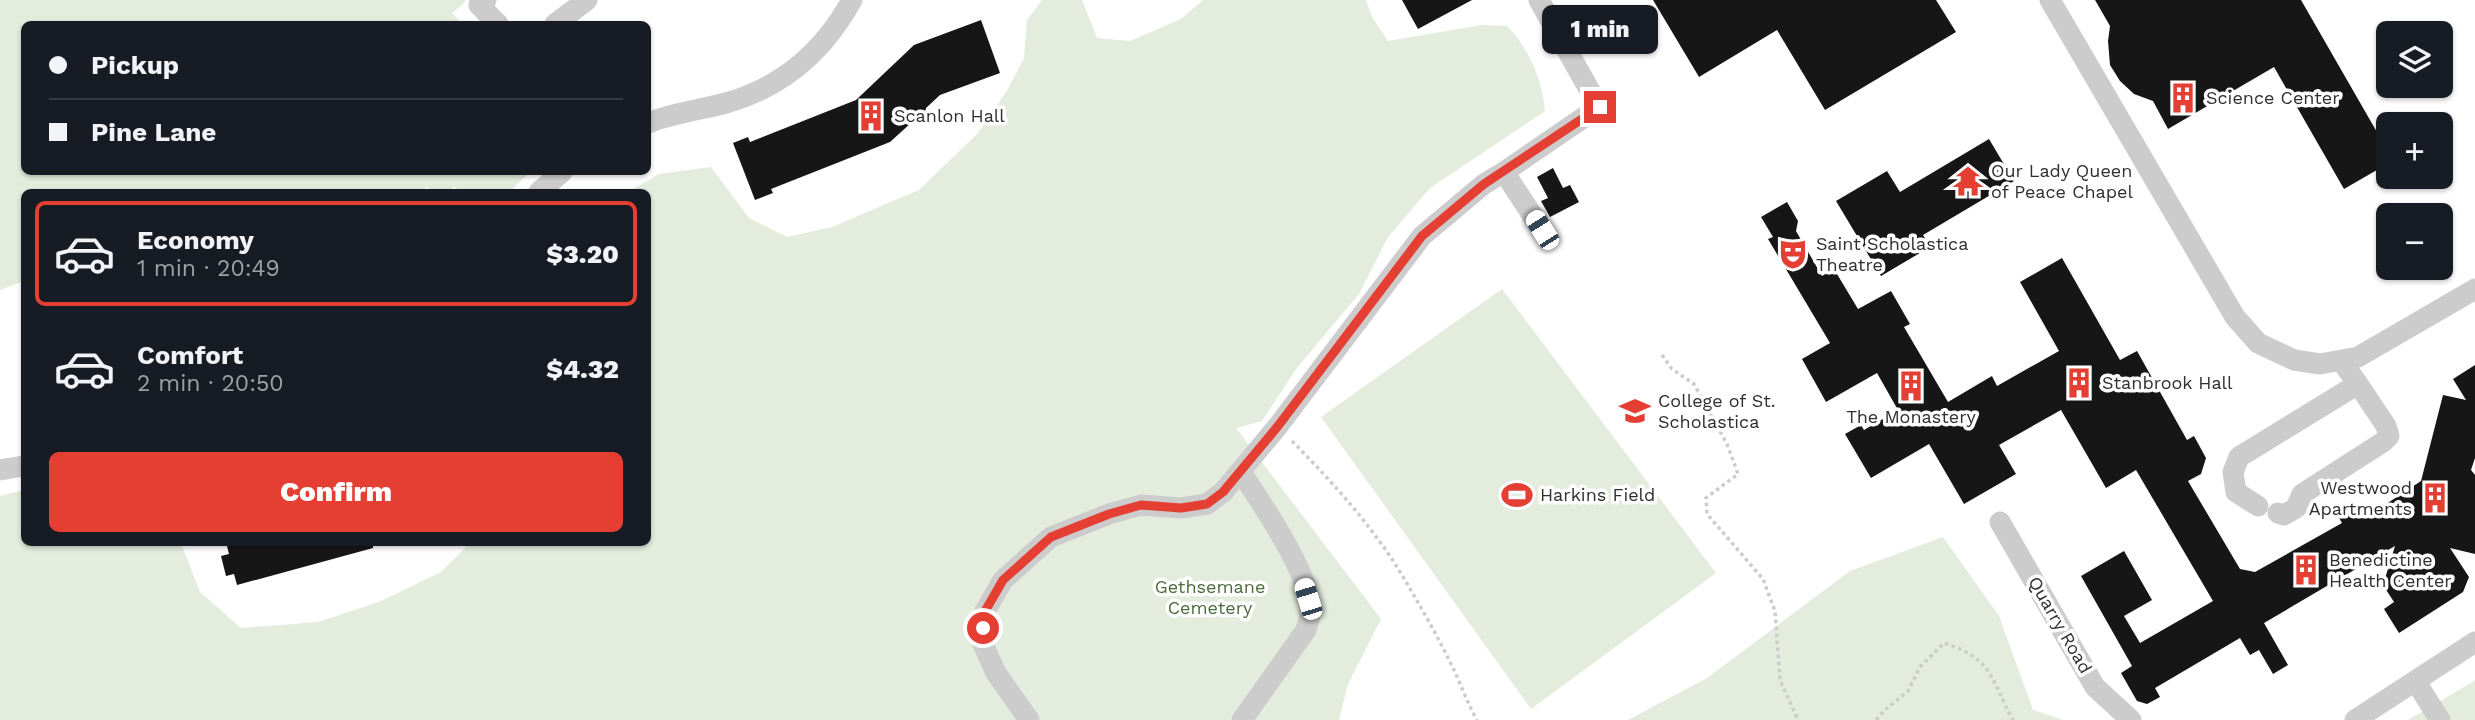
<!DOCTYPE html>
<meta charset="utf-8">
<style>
:root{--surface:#171b24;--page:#20242c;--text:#f1f3f6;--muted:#9ea1a6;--line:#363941;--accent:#e53f33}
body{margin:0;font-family:"Work Sans",sans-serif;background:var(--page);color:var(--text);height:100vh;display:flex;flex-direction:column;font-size:26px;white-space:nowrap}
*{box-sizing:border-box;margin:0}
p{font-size:23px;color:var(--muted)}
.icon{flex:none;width:38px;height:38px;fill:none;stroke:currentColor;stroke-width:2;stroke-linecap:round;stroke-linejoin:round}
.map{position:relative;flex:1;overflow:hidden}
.side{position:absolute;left:21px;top:189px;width:630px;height:357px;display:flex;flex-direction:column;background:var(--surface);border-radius:10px;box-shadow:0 2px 5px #0004}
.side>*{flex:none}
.guide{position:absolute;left:21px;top:21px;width:630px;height:154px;border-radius:10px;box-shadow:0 2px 5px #0004;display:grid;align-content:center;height:154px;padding:0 28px;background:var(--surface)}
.tools{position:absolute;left:2376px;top:21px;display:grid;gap:14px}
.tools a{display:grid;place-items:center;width:77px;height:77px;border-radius:10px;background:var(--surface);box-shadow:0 2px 5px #0004;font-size:35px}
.end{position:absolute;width:32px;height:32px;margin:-16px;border:9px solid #e53f33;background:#fff;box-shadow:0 0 0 4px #fff}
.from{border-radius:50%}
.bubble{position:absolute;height:49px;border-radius:10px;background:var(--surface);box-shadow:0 2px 5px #0004;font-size:23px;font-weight:800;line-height:49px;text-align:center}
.car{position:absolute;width:21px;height:42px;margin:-21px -10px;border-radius:9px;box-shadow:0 0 5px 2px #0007;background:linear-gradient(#fff 24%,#345 0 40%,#fff 0 76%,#345 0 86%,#fff 0)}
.guide b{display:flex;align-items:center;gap:24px;height:66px;font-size:26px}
.guide b+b{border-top:2px solid var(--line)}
.guide i{width:18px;height:18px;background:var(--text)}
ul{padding:12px 0 0;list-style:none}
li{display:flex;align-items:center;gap:21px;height:105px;margin:0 14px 10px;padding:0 14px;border:4px solid transparent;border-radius:10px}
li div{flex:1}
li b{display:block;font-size:26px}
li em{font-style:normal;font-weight:800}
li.selected{border-color:var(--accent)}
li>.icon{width:63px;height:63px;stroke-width:1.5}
.action{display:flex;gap:14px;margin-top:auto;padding:14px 28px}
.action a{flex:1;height:80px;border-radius:10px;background:var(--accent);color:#fff;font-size:28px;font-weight:800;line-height:80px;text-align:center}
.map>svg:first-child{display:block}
.green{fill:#e3ecdd}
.building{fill:#161616}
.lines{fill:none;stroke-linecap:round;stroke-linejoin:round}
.path{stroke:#ccc;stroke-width:3.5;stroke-dasharray:3.5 3.5;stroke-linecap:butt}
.minor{stroke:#ccc;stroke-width:21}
.route{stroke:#e53f33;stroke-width:9}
.labels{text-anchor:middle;stroke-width:7;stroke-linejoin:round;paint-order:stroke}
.poi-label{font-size:18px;fill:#2f2f2f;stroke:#fff;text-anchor:start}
.park-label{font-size:18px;fill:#4c6b3d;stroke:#fff}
.street-label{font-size:18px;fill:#2f2f2f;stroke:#fff}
</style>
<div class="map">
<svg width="2475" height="720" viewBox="0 0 2475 720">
<rect width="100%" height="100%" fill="#fff"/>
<!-- green -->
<path class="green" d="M0 0H465V2L452 13 463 24H24V172H530L509 192H460L454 186 449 192H434L427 187 421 192H24V281L0 290Z
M1042 0H1082L1097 38 1130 41 1181 19 1203 0H1366L1372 17 1388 41 1482 25 1507 26C1530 50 1542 79 1545 111L1430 188 1388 237 1359 294 1296 369 1262 421 1236 428 1381 619 1348 684 1339 720H0V496L24 490V542L181 543 200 592 241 628 318 622 379 602 441 572 470 543 648 542V192H628L659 174 711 167 749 218 787 237 832 227 919 190 978 133 1008 89 1024 58 1027 20Z
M1502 289 1716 573 1531 709 1321 417Z
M1943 537 1999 616 2033 710 2063 720H1628L1707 678 1850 571Z
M2475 680V720H2408L2469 684Z"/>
<!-- building -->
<path class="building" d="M1402 0H1472L1418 29Z
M1653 0H1936L1956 32 1825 110 1777 30 1699 77Z
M2095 0H2301L2389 153V163L2344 189 2274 67 2168 129 2153 101 2134 94 2120 81 2110 65 2108 41 2110 26Z
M981 20 1000 73 940 95 926 108 924 124 911 123 890 142 771 189 773 193 755 200 733 143 748 137 750 142 856 100 914 45Z
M1989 139 2014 181 1923 235 1930 247 1881 276 1836 201 1887 171 1900 192Z
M1553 168 1563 188 1570 185 1579 202 1550 217 1541 201 1548 198 1537 177Z
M1787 202 1798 221 1796 231 1822 276 1834 269 1858 309 1891 291 1910 324 1904 327 1948 402 1992 376 1997 386 2059 351 2020 282 2062 258 2120 360 2137 351 2187 440 2194 436 2206 458 2201 474 2188 481 2240 569 2255 572 2342 523 2338 516 2352 508 2371 514 2421 481 2443 395 2466 400 2453 379 2475 365V458L2471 470 2475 475V554L2450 548 2469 577 2463 592 2399 633 2384 609 2394 602 2383 585 2395 546 2264 623 2288 665 2273 674 2259 650 2250 655 2240 638 2155 688 2160 697 2147 704 2137 701 2121 673 2132 666 2081 576 2124 551 2152 600 2124 616 2140 643 2213 601 2136 470 2106 488 2061 410 1999 445 2016 474 1964 504 1929 444 1871 478 1845 434 1861 425 1864 430 1898 410 1877 373 1826 402 1802 359 1830 343 1768 239 1773 237 1761 217Z
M226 542H373V548L237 585 234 574 226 576 221 556 229 554Z"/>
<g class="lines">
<!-- path -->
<path class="path" d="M1662 355 1672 369 1694 384 1727 444 1738 474 1706 498 1707 514 1763 579 1775 611 1780 680 1798 720
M1292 441C1336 486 1378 532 1409 587 1423 611 1438 637 1450 662 1460 681 1466 701 1477 720
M1876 720 1884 711 1908 691 1920 667 1944 643C1994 659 1990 679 2013 720"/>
<!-- minor -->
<path class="minor" d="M486 0 479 5 498 24
M1539 0 1599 107 1504 172 1542 230
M2050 0 2235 317 2258 343 2294 360 2320 364 2358 357 2475 289
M555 24 587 0
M648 123C673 113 700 110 726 103 783 87 824 51 852 0
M539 192 562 172
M0 470 24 466
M1241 472C1261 503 1314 578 1310 614 1310 619 1307 625 1306 630L1242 720
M2258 506 2236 492 2233 472 2239 457 2358 384 2342 362
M2278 513 2284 515 2296 508 2302 494 2383 442 2389 436 2386 426 2358 384
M2000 522 2095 687 2131 720
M2416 682 2440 720
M1029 720 996 673 982 642 984 613 1003 580 1051 537 1109 514 1141 505 1181 508 1207 504 1223 492 1278 426 1422 236 1484 184 1504 172
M2355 720 2475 642"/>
</g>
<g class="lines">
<!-- route -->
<path class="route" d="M983 628 984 613 1003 580 1051 537 1109 514 1141 505 1181 508 1207 504 1223 492 1278 426 1422 236 1484 184 1600 107"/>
</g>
<!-- icons -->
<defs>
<g id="building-bare" transform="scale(2.415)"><path d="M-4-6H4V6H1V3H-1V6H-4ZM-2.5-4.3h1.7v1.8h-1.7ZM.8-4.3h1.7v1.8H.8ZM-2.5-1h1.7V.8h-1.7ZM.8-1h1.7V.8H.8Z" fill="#e53f33" stroke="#fff" stroke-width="2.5" paint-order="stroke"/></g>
<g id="temple-bare" transform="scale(2.415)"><path d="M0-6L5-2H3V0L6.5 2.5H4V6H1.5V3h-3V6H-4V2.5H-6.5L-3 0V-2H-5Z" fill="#e53f33" stroke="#fff" stroke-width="2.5" paint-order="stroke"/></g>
<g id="theatre-bare" transform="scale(2.415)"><path d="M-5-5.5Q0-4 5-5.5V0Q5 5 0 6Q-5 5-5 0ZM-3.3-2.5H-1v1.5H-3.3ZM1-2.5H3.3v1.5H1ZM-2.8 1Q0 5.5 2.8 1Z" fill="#e53f33" stroke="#fff" stroke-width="2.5" paint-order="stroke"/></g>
<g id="university-bare" transform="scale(2.415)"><path d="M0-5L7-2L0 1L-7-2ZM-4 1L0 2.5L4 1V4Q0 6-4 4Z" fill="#e53f33" stroke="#fff" stroke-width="2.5" paint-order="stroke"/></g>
<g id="stadium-bare" transform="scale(2.415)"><path d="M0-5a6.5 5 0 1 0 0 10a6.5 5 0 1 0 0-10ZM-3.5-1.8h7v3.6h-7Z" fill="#e53f33" stroke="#fff" stroke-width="2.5" paint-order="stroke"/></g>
</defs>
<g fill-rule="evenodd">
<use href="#building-bare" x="2183" y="98"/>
<use href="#building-bare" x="871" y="116"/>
<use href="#temple-bare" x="1968" y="181"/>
<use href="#theatre-bare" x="1793" y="254"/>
<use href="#building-bare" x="2079" y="383"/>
<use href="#building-bare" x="1911" y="386"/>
<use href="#university-bare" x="1635" y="411"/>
<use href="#stadium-bare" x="1517" y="495"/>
<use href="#building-bare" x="2435" y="498"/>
<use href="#building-bare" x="2306" y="570"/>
</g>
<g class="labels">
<!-- poi labels -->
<g class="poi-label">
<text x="2206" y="104">Science Center</text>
<text x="894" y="122">Scanlon Hall</text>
<text x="1991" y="177">Our Lady Queen<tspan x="1991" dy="21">of Peace Chapel</tspan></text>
<text x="1816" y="250">Saint Scholastica<tspan x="1816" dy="21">Theatre</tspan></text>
<text x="2102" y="389">Stanbrook Hall</text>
<text x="1658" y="407">College of St.<tspan x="1658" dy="21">Scholastica</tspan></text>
<text x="1911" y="423" text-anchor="middle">The Monastery</text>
<text x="2412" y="494" text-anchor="end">Westwood<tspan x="2412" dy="21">Apartments</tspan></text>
<text x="1540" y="501">Harkins Field</text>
<text x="2329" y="566">Benedictine<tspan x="2329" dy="21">Health Center</tspan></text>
</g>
<!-- park labels -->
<g class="park-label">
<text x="1210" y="593">Gethsemane<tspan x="1210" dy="21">Cemetery</tspan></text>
</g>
<!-- street labels -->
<g class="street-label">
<text transform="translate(2060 625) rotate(60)" y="6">Quarry Road</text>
</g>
</g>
</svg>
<div class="tools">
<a><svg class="icon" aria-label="layers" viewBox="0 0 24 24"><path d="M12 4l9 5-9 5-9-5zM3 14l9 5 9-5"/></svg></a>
<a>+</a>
<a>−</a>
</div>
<i class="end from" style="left:983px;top:628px"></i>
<i class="end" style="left:1600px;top:107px"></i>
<div class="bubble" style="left:1542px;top:5px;width:116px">1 min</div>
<i class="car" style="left:1542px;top:230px;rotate:328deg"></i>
<i class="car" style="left:1308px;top:599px;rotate:343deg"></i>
<div class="guide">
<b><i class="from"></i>Pickup</b>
<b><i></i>Pine Lane</b>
</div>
<section class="side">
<ul>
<li class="selected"><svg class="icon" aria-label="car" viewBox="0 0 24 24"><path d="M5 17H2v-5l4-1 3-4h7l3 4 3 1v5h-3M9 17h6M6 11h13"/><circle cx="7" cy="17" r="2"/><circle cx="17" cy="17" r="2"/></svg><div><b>Economy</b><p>1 min · 20:49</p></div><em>$3.20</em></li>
<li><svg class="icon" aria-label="car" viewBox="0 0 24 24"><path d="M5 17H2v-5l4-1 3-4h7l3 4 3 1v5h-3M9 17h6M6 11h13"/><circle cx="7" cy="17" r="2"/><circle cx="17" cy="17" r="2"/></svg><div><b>Comfort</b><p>2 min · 20:50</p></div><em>$4.32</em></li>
</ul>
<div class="action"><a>Confirm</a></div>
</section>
</div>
